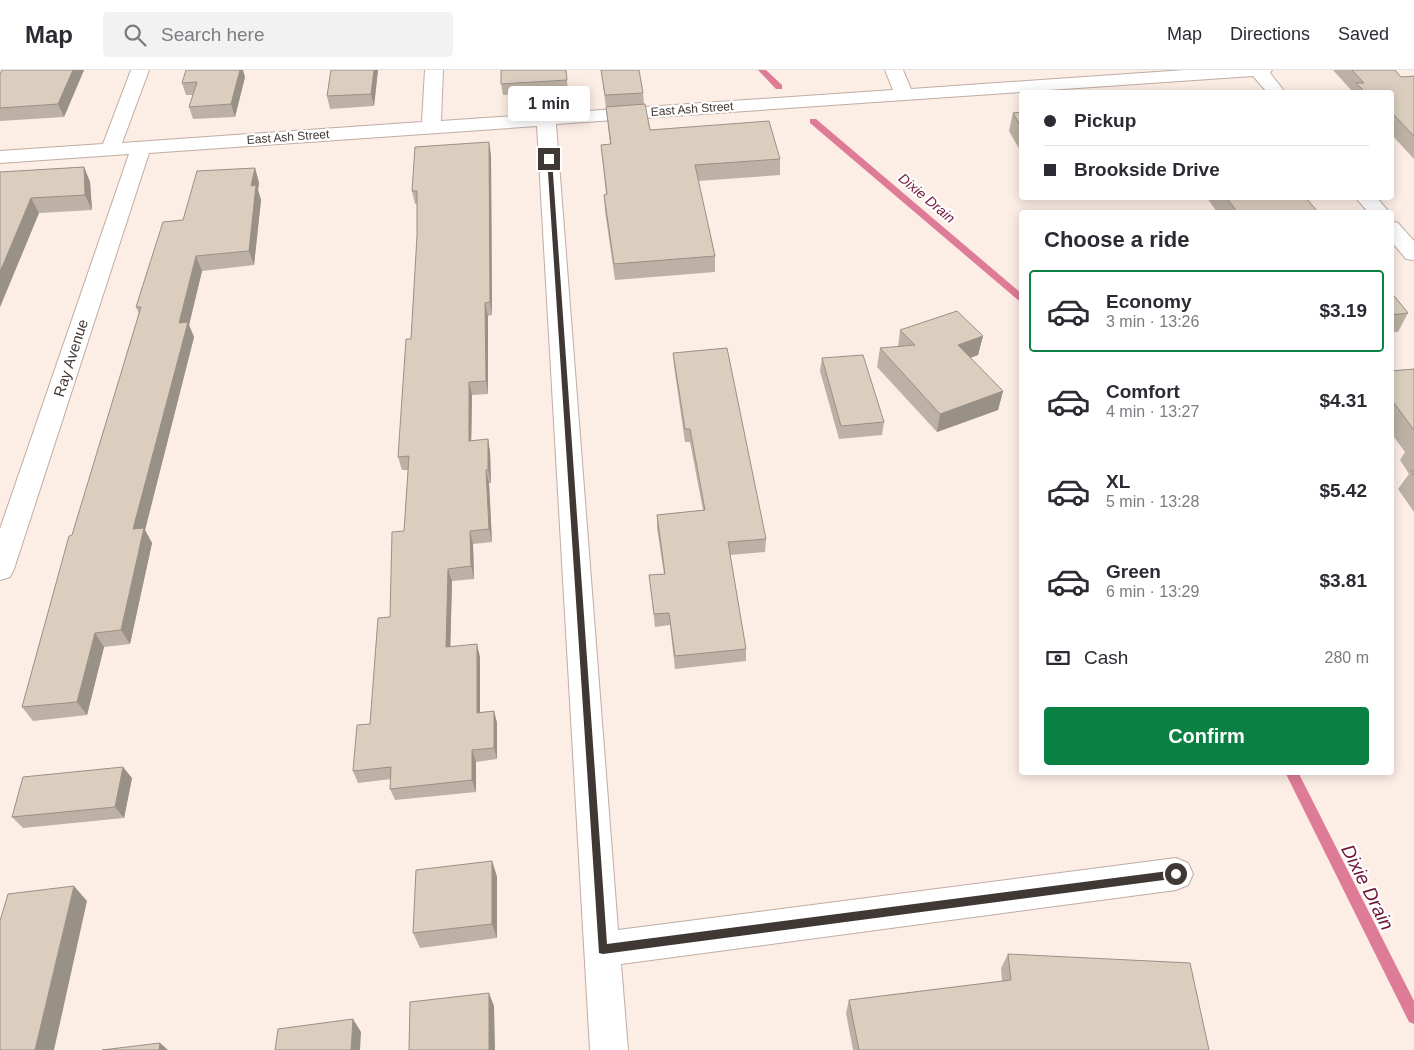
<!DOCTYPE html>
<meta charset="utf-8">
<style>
:root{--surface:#fff;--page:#f2f2f3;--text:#2b2b33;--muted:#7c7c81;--line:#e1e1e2;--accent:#0b8043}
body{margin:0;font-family:Arial,sans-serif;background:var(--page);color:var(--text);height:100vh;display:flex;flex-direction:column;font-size:19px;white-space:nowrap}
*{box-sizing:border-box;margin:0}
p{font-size:16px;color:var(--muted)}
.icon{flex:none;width:28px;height:28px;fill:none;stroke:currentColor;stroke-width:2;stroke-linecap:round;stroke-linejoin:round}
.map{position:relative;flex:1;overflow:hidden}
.sheet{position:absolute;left:1019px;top:140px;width:375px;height:565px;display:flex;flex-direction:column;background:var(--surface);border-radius:5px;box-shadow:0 2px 12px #0003}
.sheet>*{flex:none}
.banner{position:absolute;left:1019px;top:20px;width:375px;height:110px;border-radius:5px;box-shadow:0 2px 12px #0003;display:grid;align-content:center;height:110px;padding:0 25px;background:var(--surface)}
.end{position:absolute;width:22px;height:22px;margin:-11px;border:6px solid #3f3834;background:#fff;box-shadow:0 0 0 2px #fff}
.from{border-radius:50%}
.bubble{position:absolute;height:35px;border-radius:5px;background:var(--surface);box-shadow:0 2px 12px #0003;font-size:16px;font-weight:700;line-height:35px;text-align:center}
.banner b{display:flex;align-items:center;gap:18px;height:48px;font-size:19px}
.banner b+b{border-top:1px solid var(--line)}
.banner i{width:12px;height:12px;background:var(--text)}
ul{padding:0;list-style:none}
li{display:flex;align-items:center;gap:15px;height:82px;margin:0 10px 8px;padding:0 15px;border:2px solid transparent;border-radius:5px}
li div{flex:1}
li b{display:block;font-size:19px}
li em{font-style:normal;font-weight:700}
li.on{border-color:var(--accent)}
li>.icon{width:45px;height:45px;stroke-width:1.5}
h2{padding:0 25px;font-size:22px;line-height:60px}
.pay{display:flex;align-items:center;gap:12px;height:55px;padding:0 25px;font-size:19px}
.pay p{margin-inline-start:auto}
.button{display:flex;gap:10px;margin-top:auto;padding:10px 25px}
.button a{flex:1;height:58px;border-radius:5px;background:var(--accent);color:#fff;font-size:20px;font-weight:700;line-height:58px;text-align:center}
header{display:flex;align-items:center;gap:30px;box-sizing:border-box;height:70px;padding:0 25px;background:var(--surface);border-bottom:1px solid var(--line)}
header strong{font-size:24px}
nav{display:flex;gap:28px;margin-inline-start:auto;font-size:18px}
.search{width:350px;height:45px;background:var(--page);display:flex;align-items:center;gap:12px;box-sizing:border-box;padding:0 18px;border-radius:5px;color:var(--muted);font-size:19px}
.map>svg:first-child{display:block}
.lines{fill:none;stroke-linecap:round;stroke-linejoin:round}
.stream{fill:#de7c97;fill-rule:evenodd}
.minor-casing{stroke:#bfada4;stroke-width:2}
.minor{fill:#fff;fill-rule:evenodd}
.wall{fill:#bcb1a4}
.shaded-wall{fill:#999086}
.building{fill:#dbcebf;stroke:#999086}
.route{fill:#3f3834}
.labels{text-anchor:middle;stroke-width:4.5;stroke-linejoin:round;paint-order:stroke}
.far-street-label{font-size:12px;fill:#3f3834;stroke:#fff}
.far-water-label{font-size:14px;font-style:italic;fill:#6e1538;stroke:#fff}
.street-label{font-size:15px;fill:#3f3834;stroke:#fff}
.near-water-label{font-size:19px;font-style:italic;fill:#6e1538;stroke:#fff}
</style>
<header>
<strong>Map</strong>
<div class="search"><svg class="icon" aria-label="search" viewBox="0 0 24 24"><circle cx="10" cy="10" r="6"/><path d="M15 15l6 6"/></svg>Search here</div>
<nav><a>Map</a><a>Directions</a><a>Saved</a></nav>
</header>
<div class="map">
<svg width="1414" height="980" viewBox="0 0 1414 980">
<rect width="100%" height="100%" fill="#fcede5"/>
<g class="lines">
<!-- stream -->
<path class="stream" d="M758 0H766L782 15V19H776Z
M810 49H816L1021 223V231L1018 230 810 53Z
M1285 702H1298L1414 931V954L1409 952Z"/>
<!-- minor casing -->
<g class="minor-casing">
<path id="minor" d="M131 0H149L122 73 422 52 425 0H443L441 51 893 20 885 0H903L911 19 1185 0H1272L1270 3 1285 22H1267L1253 6 556 54 618 860 1176 788 1188 793 1193 804 1188 815 1176 820 621 894 628 980H590L537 56 149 83 14 499 10 507 0 510V459L129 84 0 93V81L103 74Z
M1356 128H1377L1389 142H1368Z
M1391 151 1398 153 1414 171V190L1406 189 1391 171Z"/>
</g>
<!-- minor -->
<use href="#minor" class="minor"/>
</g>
<!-- wall -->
<path class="wall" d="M2 0H84L64 47 0 51V4Z
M331 0H378L374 36 330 39 327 26Z
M566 0 568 21 503 25 501 14Z
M601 0H639L643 23 644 34 650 60 780 89V105L698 111 715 186V202L615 210 605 141 604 125 606 124 601 75 610 74 606 38Z
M1333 0H1395L1401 7 1414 6V89L1391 64V22H1352V21Z
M245 7 235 47 193 49 189 37 193 25H186L182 13Z
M1021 42V82L1009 61 1013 43Z
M491 85 492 245 488 246V324L472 325 471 371 488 369 490 382 491 413H489L492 472 473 474 474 509 452 511 450 577 480 587V642L494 641 497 653V689L476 692V722L395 730 390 719 391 709 358 713 353 701 370 654 390 547 404 461 408 400H402L398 387 411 269 417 166V134H415L412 121Z
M84 97 90 112 92 140 39 143 0 237V102Z
M255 98 259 113 258 120 261 130 254 195 202 201 189 255 194 267 145 460 152 473 130 574 104 577 87 645 33 651 22 637 72 465 139 244 136 237 183 150Z
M1207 128H1306L1317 141 1324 142H1217Z
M1391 222 1408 243 1398 262H1391Z
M900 260 983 266 978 285 970 288 1003 321 998 340 937 362 877 297 880 278 898 277Z
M673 283 766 469 765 482 730 485 746 579V591L675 599 670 555 655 557 649 505 664 504 657 458V445L703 440 690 372H685L674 296Z
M822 288 884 352 882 365 839 369 820 301Z
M1414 299V442L1398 419 1409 404 1400 390 1405 382 1391 363V301Z
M132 708 124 748 23 758 12 747Z
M492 791 497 807V868L420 878 413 863Z
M1008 884 1209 980H853L846 943 849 930 1002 911 1001 898Z"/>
<!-- shaded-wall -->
<path class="shaded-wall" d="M73 0H84L64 47 58 34Z
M240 0H243L245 7 235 47 231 34Z
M374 0H378L374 36 371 24Z
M489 72 491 85 492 245 490 232Z
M84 97 90 112 92 140 85 125Z
M255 98 259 113 258 120 261 130 254 195 249 181 251 116Z
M31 128 39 143 0 237V202Z
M196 186 202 201 189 255 194 267 145 460 152 473 130 574 121 560 133 459 179 253Z
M485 233 488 246V324L486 311Z
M983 266 978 285 954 294 958 275Z
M469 312 472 325 471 384 469 371Z
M1003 321 998 340 937 362 940 344Z
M488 369 490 382 491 413 488 400Z
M486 400 489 413 492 472 489 459Z
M470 461 473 474 474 509 471 496Z
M448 499 452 511 450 590 446 577Z
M95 563 104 577 87 645 77 632Z
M477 574 480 587V654L477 643Z
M494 641 497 653V689L494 678Z
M472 680 476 692V722L472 710Z
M123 697 132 708 124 748 115 737Z
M492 791 497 807V868L492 854Z
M74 816 87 831 54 980H35Z
M489 923 494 936 495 980H489Z
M353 949 361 962 360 980H351Z
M160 973 168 980H159Z"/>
<!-- building -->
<path class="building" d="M2 0H73L58 34 0 38V4Z
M186 0H240L231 34 189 37 197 12 182 13Z
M331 0H374L371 24 327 26Z
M501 0H566L567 10 501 14Z
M601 0H639L643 23 605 25Z
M1352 0H1395L1401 7 1414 6V66L1394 45H1391V22H1365L1356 13H1364Z
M645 34 650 60 769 51 780 89 695 95 715 186 614 194 604 125 607 124 601 75 611 74 606 37Z
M1021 42V57L1013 43Z
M489 72 490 232 485 233 486 311 469 312V371L488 369V400H486L489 459 470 461 471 496 448 499 446 577 477 574V643L494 641V678L472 680V710L390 719 391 697 353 701 357 655 370 654 378 548 390 547 392 462 404 461 409 386 398 387 406 269H411L417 166V121H412L415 77Z
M84 97 85 125 31 128 0 202V102Z
M255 98 251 116 256 115 249 181 196 186 179 253 188 252 133 459 144 458 121 560 95 563 77 632 22 637 69 466 72 465 141 237H136L163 152 183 150 197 101Z
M1227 128H1306L1317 141H1323L1324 142H1237Z
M1391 222 1408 243 1391 245Z
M957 241 983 266 958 275 1003 321 940 344 880 278 915 275 900 260Z
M727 278 766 469 728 472 746 579 675 586 669 543 654 544 649 505 665 504 657 445 705 440 690 359H685L673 283Z
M863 285 884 352 841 356 822 288Z
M1414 299V360L1391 329V301Z
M1411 401H1414V406Z
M123 697 115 737 12 747 23 707Z
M492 791V854L413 863 416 800Z
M74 816 35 980H0V851L8 824Z
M1008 884 1190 893 1209 980H859L849 930 1011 910Z
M489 923V980H409L410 932Z
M353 949 351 980H275L278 959Z
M160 973 159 980H102Z"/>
<!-- route -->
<path class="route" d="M547 87 552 89 607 874 1176 800 1180 804 1179 808 603 884 599 883Z"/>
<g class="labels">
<!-- far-street labels -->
<g class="far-street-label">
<text transform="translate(692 39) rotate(-4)" y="4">East Ash Street</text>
<text transform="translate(288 67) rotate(-4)" y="4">East Ash Street</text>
</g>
<!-- far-water labels -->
<g class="far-water-label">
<text transform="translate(927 128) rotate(40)" y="5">Dixie Drain</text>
</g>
<!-- street labels -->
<g class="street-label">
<text transform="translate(71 288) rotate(-72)" y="5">Ray Avenue</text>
</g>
<!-- near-water labels -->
<g class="near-water-label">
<text transform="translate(1368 817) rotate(63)" y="7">Dixie Drain</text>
</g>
</g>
</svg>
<i class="end from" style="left:1176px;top:804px"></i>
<i class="end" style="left:549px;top:89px"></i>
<div class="bubble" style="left:508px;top:16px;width:82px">1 min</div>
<div class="banner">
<b><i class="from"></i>Pickup</b>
<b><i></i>Brookside Drive</b>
</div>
<section class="sheet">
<h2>Choose a ride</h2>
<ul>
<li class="on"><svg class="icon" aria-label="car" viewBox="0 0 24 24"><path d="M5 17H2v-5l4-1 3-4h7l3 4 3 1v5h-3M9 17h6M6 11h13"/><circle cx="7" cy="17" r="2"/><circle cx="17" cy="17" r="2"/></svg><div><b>Economy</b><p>3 min · 13:26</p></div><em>$3.19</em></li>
<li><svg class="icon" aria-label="car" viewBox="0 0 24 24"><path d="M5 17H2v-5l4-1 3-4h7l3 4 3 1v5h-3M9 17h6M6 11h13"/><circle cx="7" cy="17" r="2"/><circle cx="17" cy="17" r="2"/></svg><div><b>Comfort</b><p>4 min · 13:27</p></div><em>$4.31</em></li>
<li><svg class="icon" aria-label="car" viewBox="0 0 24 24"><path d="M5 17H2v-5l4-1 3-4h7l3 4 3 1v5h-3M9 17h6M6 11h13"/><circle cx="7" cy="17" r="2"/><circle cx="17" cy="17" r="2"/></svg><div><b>XL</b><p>5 min · 13:28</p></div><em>$5.42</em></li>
<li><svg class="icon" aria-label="car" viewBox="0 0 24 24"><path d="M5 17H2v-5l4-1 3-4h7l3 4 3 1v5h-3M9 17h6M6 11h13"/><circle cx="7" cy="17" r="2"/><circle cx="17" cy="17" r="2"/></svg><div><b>Green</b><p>6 min · 13:29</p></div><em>$3.81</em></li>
</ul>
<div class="pay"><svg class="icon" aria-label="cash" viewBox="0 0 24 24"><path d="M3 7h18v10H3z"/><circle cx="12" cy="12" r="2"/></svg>Cash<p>280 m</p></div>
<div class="button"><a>Confirm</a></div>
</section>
</div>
